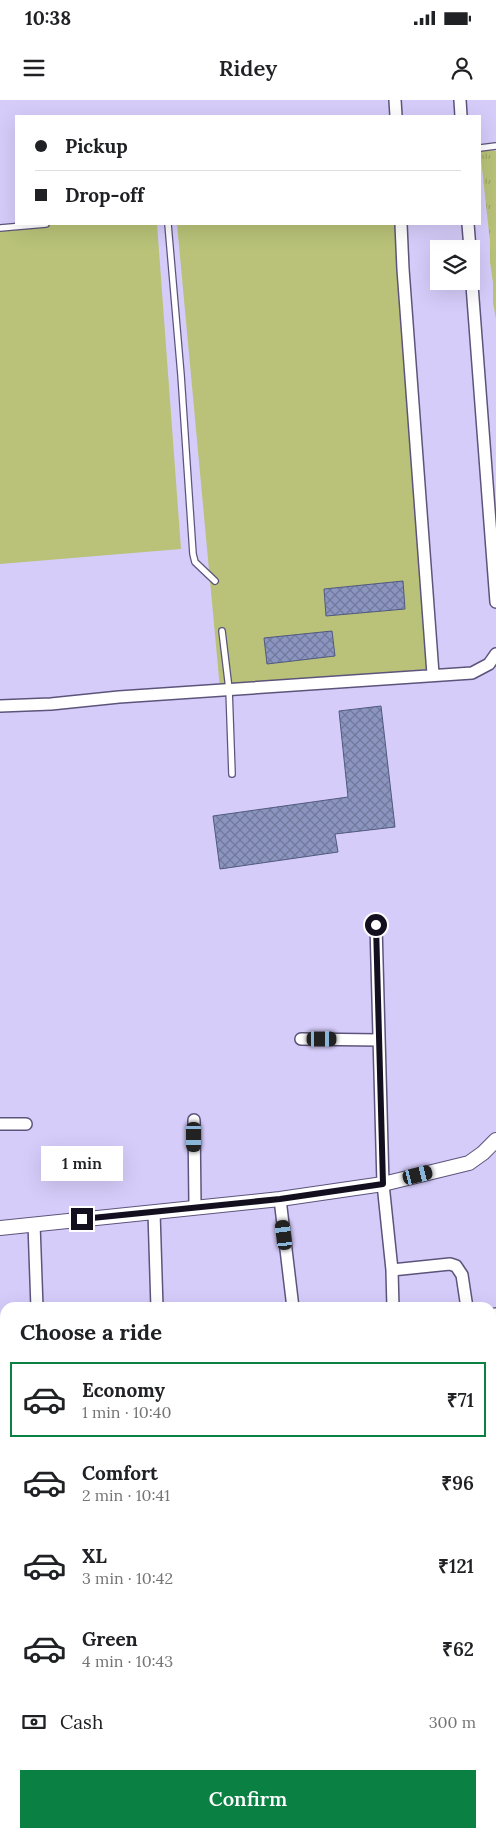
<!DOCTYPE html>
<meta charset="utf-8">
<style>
:root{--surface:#fff;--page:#f6f6f6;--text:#202124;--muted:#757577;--line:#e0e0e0;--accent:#0b8043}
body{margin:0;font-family:Lora,serif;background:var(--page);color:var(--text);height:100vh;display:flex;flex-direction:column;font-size:19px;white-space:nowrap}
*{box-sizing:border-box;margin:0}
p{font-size:16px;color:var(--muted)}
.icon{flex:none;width:28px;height:28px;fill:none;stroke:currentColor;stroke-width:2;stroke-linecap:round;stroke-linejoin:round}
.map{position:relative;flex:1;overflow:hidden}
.drawer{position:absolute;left:0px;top:1202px;width:496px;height:536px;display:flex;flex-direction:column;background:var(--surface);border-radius:15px 15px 0 0;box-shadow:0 5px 20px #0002}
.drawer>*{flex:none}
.banner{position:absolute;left:15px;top:15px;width:466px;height:110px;border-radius:0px;box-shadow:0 5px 20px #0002;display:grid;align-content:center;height:110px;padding:0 20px;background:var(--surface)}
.controls{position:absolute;left:430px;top:140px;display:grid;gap:10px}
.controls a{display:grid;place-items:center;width:50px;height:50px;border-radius:0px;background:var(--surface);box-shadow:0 5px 20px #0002;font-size:25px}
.end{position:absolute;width:22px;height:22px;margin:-11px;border:6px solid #130f1e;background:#fff;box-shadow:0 0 0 2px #fff}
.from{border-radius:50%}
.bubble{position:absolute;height:35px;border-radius:0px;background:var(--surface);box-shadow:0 5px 20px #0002;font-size:16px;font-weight:600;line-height:35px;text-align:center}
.car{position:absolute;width:15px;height:30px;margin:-15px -8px;border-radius:6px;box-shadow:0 0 4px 1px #0007;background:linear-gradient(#222 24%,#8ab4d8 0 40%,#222 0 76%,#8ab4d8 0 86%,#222 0)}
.banner b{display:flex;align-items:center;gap:18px;height:48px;font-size:19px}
.banner b+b{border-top:1px solid var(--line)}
.banner i{width:12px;height:12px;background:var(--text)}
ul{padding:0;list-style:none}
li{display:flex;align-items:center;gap:15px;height:75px;margin:0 10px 8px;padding:0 10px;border:2px solid transparent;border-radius:0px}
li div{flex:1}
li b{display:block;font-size:19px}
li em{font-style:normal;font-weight:600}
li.selected{border-color:var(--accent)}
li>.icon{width:45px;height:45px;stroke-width:1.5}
h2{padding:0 20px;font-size:22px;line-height:60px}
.pay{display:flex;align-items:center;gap:12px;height:55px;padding:0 20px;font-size:19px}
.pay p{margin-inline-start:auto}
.button{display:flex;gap:10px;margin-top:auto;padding:10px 20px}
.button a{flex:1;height:58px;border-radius:0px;background:var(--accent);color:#fff;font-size:20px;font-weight:600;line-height:58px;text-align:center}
.status{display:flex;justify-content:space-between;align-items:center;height:35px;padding:0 25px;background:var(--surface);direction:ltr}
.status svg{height:14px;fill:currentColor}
header{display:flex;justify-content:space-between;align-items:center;height:65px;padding:0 20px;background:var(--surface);font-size:22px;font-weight:600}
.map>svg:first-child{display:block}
.grass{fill:#b9c278}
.park{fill:url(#park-tufts)}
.building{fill:url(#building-cross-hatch);stroke:#51597f}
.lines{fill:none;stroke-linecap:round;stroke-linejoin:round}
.service-casing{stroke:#5d547b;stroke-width:8}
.minor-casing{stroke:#5d547b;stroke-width:14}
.tertiary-casing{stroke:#5d547b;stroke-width:16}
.service{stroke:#fff;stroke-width:5.5}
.minor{stroke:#fff;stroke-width:11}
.tertiary{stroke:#fff;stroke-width:14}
.route{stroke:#130f1e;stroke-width:6}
</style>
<div class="status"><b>10:38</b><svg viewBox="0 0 49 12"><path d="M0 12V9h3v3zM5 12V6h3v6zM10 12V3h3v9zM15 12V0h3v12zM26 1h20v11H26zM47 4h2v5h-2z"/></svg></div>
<header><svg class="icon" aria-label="menu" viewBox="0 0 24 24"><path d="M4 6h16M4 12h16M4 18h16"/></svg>Ridey<svg class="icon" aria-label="person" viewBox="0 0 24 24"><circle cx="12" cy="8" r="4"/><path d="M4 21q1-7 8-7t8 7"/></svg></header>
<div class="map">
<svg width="496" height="1738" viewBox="0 0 496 1738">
<defs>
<pattern id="park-tufts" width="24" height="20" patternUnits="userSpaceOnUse" patternTransform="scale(1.25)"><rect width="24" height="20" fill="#b9c278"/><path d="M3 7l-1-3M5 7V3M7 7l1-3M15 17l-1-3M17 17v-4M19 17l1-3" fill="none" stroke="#9ea667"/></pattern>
<pattern id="building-cross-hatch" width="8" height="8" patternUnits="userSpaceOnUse" patternTransform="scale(1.25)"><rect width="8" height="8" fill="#8b95bf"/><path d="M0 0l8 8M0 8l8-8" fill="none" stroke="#70789b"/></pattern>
</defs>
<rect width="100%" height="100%" fill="#d6ccfa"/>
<!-- grass -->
<path class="grass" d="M63 124H157L181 449 0 464V129Z
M177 124H397L438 568 220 589Z"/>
<!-- park -->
<path class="park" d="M480 49 496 51V219L493 203V183L490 162V142Z"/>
<!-- building -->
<path class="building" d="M403 481 405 509 326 516 324 489Z
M332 531 335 556 267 564 264 538Z
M381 606 395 727 335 734 338 752 220 769 213 716 348 697 339 611Z"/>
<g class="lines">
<!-- service casing -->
<g class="service-casing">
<path id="service" d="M480 48 496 46
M168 124 181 275 193 454 195 462 215 481
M0 128 46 124
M222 531 229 589 232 674"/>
</g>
<!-- minor casing -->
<g class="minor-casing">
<path id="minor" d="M395 0 396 16
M460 0 461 16
M401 124 403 169 433 574
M468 124 470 149
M471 172 496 502
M0 606 51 604 119 597 472 573 489 564 496 554
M376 825 383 1084 392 1170 393 1208
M301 939 379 940
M194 1020 195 1106
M0 1024H26
M280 1099 293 1208
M154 1112 157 1208
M34 1124 37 1208
M392 1170 450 1164 456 1166 462 1175 467 1208
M491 1215 496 1214
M0 1286H5
M0 1394H5
M0 1460H5
M0 1548 5 1543
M491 1679 496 1683
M491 1727 496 1730
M218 1734 223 1738
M86 1738 91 1734
M389 1738 392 1734"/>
</g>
<!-- tertiary casing -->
<g class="tertiary-casing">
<path id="tertiary" d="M0 1128 280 1099 383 1084 469 1063 483 1053 496 1040"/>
</g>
<!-- service -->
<use href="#service" class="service"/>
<!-- minor -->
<use href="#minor" class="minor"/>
<!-- tertiary -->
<use href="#tertiary" class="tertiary"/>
</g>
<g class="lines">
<!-- route -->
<path class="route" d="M82 1119 280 1099 383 1084 376 825"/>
</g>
</svg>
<div class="controls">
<a><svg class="icon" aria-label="layers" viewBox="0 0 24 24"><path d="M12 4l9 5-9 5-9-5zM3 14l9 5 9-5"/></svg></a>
</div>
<i class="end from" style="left:376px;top:825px"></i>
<i class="end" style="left:82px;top:1119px"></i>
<div class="bubble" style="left:41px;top:1046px;width:82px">1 min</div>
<i class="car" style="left:322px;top:939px;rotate:90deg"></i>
<i class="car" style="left:194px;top:1037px;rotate:180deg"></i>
<i class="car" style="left:418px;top:1075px;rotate:76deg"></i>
<i class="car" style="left:284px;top:1135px;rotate:353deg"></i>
<div class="banner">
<b><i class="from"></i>Pickup</b>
<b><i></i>Drop-off</b>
</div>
<section class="drawer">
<h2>Choose a ride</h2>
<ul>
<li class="selected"><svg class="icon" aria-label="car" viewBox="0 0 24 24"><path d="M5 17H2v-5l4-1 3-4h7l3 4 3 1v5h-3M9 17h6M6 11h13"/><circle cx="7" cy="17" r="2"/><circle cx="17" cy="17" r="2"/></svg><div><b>Economy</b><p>1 min · 10:40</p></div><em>₹71</em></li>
<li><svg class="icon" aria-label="car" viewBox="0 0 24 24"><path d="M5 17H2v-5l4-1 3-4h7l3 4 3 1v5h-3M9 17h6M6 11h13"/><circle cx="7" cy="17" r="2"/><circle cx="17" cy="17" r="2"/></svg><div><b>Comfort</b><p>2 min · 10:41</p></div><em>₹96</em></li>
<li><svg class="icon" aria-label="car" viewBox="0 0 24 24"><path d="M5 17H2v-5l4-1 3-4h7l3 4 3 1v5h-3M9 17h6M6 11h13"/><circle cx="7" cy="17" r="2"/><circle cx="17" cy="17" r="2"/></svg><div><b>XL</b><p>3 min · 10:42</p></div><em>₹121</em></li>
<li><svg class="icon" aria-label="car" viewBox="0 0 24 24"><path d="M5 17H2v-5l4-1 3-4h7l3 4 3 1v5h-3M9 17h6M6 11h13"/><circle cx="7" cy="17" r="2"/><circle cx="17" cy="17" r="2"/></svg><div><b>Green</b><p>4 min · 10:43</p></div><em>₹62</em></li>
</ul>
<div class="pay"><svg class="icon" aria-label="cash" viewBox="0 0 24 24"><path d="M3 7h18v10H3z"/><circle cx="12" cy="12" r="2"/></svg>Cash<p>300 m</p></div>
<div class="button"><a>Confirm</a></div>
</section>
</div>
